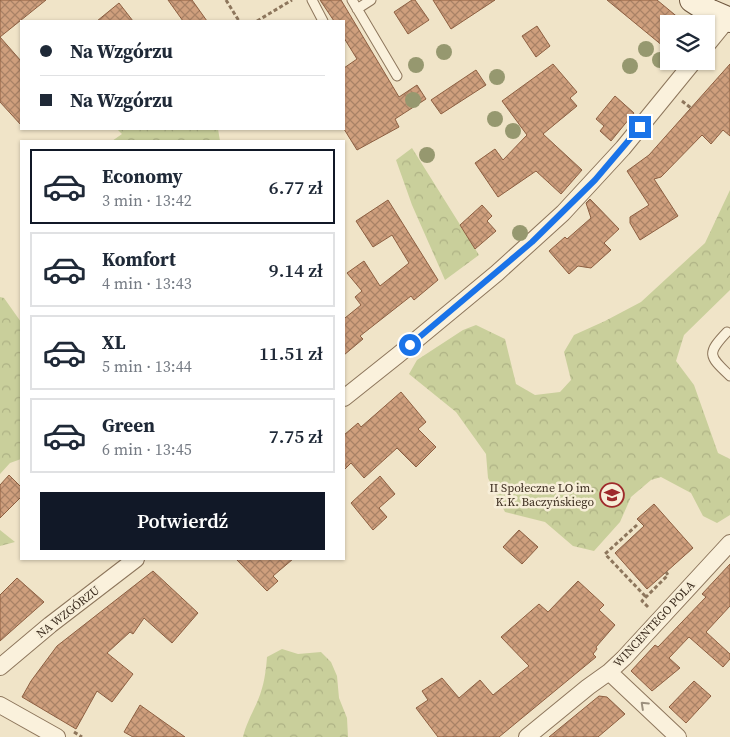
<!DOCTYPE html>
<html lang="pl">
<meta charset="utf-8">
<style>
:root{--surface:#fff;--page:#f6f6f7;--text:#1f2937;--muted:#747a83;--line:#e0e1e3;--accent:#111827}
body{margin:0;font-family:"Source Serif 4",serif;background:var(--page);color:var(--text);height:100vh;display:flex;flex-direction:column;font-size:19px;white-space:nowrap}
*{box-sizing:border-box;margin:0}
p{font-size:16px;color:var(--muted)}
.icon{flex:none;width:28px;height:28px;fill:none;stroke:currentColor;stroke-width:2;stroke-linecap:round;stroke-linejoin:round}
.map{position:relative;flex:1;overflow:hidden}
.drawer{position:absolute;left:20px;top:140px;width:325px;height:420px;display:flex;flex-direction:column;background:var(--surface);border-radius:0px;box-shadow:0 1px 4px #0004}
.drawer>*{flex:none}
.guide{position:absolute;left:20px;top:20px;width:325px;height:110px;border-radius:0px;box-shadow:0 1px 4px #0004;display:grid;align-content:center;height:110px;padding:0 20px;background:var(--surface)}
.tools{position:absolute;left:660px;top:15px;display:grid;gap:10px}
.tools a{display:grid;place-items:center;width:55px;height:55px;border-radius:0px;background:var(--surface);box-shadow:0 1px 4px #0004;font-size:25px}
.end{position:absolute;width:22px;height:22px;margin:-11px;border:6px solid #1a73e8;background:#fff;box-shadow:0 0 0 2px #fff}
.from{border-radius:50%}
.guide b{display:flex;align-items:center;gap:18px;height:48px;font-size:19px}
.guide b+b{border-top:1px solid var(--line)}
.guide i{width:12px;height:12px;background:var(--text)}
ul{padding:9px 0 0;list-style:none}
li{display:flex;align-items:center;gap:15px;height:75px;margin:0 10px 8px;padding:0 10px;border:2px solid var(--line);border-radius:0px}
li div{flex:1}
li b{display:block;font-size:19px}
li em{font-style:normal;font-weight:600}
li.on{border-color:var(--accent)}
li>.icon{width:45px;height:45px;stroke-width:1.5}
.button{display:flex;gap:10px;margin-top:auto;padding:10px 20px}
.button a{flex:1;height:58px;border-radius:0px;background:var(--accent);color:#fff;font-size:20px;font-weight:600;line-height:58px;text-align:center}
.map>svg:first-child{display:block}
.forest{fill:url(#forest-crowns)}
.building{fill:url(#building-cross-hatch);stroke:#8d5f41}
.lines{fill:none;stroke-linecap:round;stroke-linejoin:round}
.lane-casing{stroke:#8d765c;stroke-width:11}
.street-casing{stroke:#8d765c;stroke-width:18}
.secondary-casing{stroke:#6f573f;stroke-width:26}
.path{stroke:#8d765c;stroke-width:3;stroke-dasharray:4 2.5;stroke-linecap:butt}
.lane{stroke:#faf1dc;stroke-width:9}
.street{stroke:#faf1dc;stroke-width:16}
.secondary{stroke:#faf1dc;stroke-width:24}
.tree{fill:#96986f}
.oneway{stroke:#9c907e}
.route{stroke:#1a73e8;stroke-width:6}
.labels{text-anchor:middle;stroke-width:5;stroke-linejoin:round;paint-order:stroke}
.poi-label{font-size:12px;fill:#3d2e20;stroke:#f7eed8;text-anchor:end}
.street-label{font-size:12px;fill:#3d2e20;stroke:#f7eed8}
</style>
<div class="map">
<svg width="730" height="737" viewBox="0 0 730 737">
<defs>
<pattern id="forest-crowns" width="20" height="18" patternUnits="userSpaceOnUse" patternTransform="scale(1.25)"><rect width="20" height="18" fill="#c9cf9b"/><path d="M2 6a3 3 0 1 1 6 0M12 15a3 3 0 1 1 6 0" fill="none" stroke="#aeb285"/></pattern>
<pattern id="building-cross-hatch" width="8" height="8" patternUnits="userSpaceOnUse" patternTransform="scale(1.25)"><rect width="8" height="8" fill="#cf9f7d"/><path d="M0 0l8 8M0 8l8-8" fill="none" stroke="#a98266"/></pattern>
</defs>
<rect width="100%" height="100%" fill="#f0e4c8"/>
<!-- forest -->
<path class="forest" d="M117 129H218L220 141H112L122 134Z
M412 148 479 255 445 280 412 205 396 160Z
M730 190V290L684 335 676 361 694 385 718 453 730 459V515L717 523 703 516 691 493 661 477 651 480 631 497 620 522 594 551 573 546 545 522 505 512 488 478 486 454 456 412 409 374 417 360 463 330 476 325 505 339 516 384 535 395 560 392 571 380 564 352 574 335 605 321 641 302 705 243Z
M0 297 4 298 21 322V459L10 463 0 474Z
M0 530 15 542 0 546Z
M282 649 298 654 321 652 331 662 337 676 339 698 347 718 348 737H243C246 724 253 712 258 700 264 686 266 671 267 657Z"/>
<!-- building -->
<path class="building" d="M0 0H46L0 37 21 61V125L0 102Z
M168 0H192L207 21H183Z
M320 0H341L399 97 417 85 426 99 395 119 399 127 357 150 344 129V68L357 59 344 38V21H334Z
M412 0H415L429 20 408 34 394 12Z
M433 0H495L451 29Z
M607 0H657L686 24H669V51Z
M119 3 133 21H97Z
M537 26 550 46 536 57 522 36Z
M553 64 577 92 570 98 577 106 543 134 582 170 561 194 536 171 498 197 475 163 495 149 503 160 527 135 502 101Z
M730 64V136L723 130 711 144 702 135 661 177 654 179 678 216 640 240 630 223V217L649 205 627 171 649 155Z
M476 70 486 85 441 114 431 100Z
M615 96 634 113 611 141 600 131 604 126 596 119Z
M590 199 619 229 604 243 611 250 591 268 578 266 569 274 549 251 565 237 567 239 591 218 586 203Z
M388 200 438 280 414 300 411 296 360 336 363 339 344 355V316L345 318 361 305 355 297 362 291 347 273 364 261 380 286 409 263 392 235 373 247 356 221Z
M482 205 492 216 487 221 496 231 475 249 460 225Z
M401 392 426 422 418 429 436 447 416 467 397 448 364 478 351 463 344 470V435L358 423 361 427Z
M9 475 21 487V497L0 518V485Z
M380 476 395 494 379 508 387 517 373 530 351 503Z
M654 504 693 548 647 589 615 553 644 526 637 519Z
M519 530 538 547 522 564 503 547Z
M236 559H293L273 576 278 581 267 591Z
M730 564V606L706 632 730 654V659L723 667 689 637 669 658 680 668 652 691 631 671 655 645 658 647 706 597 702 594Z
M153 571 198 613 172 643 144 618 133 634 130 632 107 653 133 674 112 702 97 691 76 729 22 697 31 681 57 646Z
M17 578 44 602 0 641V595Z
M578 581 604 605 599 610 615 625 596 647 597 649 593 654 596 657 499 737H438L416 708 428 700 422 691 442 678 459 698 480 680 493 695 529 666 501 637 539 604 548 612Z
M694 681 711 696 686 723 669 707Z
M599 696 607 697 625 714 598 737H549Z
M140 705 185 737H133L124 732Z"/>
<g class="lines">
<!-- lane casing -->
<g class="lane-casing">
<path id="lane" d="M312 0 323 21
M352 0 397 76
M357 9 371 0
M727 332C706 354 709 356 730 376"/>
</g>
<!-- street casing -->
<g class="street-casing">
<path id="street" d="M706 46 728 19
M344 398 398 355 497 273 563 213 623 148 694 61
M0 667 50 625 136 559
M609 672 678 737
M0 705 57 737
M527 737 588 687 609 672 624 658 730 543"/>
</g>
<!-- secondary casing -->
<g class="secondary-casing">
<path id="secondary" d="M692 0 709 11 730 20"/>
</g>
<!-- path -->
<path class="path" d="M226 0 239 21
M257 21 292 0
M682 101 691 108
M637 525 605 554 646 597
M648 607 642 601 668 575 666 572
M74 732 82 737"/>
<!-- lane -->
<use href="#lane" class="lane"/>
<!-- street -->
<use href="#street" class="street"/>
<!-- secondary -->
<use href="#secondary" class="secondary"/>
</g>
<!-- trees -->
<g class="tree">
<circle cx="646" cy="49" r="8"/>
<circle cx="444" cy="52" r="8"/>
<circle cx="660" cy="60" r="8"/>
<circle cx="416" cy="65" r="8"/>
<circle cx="630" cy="66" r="8"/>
<circle cx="497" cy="77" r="8"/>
<circle cx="413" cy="100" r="8"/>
<circle cx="495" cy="119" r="8"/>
<circle cx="513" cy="131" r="8"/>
<circle cx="427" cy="155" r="8"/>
<circle cx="520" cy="233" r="8"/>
</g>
<!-- one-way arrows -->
<defs><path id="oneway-chevron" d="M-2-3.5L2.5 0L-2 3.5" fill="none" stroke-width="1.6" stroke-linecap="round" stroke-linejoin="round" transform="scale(1.25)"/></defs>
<use class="oneway" href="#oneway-chevron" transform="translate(644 705) rotate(-137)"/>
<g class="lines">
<!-- route -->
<path class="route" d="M410 345 532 242 595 180 640 127"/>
</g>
<!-- icons -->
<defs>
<g id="school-ring" transform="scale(1.25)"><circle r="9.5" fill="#f7eed8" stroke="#9e2a2b" stroke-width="1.5"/><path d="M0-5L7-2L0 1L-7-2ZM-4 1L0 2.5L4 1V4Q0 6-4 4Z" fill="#9e2a2b"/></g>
</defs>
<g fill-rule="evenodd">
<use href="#school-ring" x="612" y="495"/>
</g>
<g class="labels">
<!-- poi labels -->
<g class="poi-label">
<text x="594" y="492">II Społeczne LO im.<tspan x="594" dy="14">K.K. Baczyńskiego</tspan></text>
</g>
<!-- street labels -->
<g class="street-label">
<text transform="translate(68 612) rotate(-38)" y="4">NA WZGÓRZU</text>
<text transform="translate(654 624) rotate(-47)" y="4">WINCENTEGO POLA</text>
</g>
</g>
</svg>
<div class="tools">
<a><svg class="icon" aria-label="layers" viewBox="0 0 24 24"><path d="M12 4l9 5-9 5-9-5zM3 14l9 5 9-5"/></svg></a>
</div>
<i class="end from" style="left:410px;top:345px"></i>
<i class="end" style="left:640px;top:127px"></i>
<div class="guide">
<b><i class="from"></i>Na Wzgórzu</b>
<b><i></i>Na Wzgórzu</b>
</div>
<section class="drawer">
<ul>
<li class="on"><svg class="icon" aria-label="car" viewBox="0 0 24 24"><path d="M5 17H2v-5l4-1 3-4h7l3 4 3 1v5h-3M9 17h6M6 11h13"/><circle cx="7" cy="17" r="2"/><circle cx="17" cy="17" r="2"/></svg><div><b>Economy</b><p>3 min · 13:42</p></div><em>6.77 zł</em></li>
<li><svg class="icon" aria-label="car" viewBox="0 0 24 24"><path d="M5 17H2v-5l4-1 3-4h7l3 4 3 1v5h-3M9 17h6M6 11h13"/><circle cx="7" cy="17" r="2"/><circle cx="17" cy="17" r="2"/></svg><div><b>Komfort</b><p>4 min · 13:43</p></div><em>9.14 zł</em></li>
<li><svg class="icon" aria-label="car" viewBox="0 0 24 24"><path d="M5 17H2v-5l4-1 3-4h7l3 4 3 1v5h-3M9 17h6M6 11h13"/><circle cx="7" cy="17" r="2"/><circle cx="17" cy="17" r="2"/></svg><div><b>XL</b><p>5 min · 13:44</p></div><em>11.51 zł</em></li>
<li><svg class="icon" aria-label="car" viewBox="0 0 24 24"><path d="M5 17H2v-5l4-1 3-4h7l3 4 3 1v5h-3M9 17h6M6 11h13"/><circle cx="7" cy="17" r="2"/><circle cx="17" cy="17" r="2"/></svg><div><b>Green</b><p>6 min · 13:45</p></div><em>7.75 zł</em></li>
</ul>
<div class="button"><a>Potwierdź</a></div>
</section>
</div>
